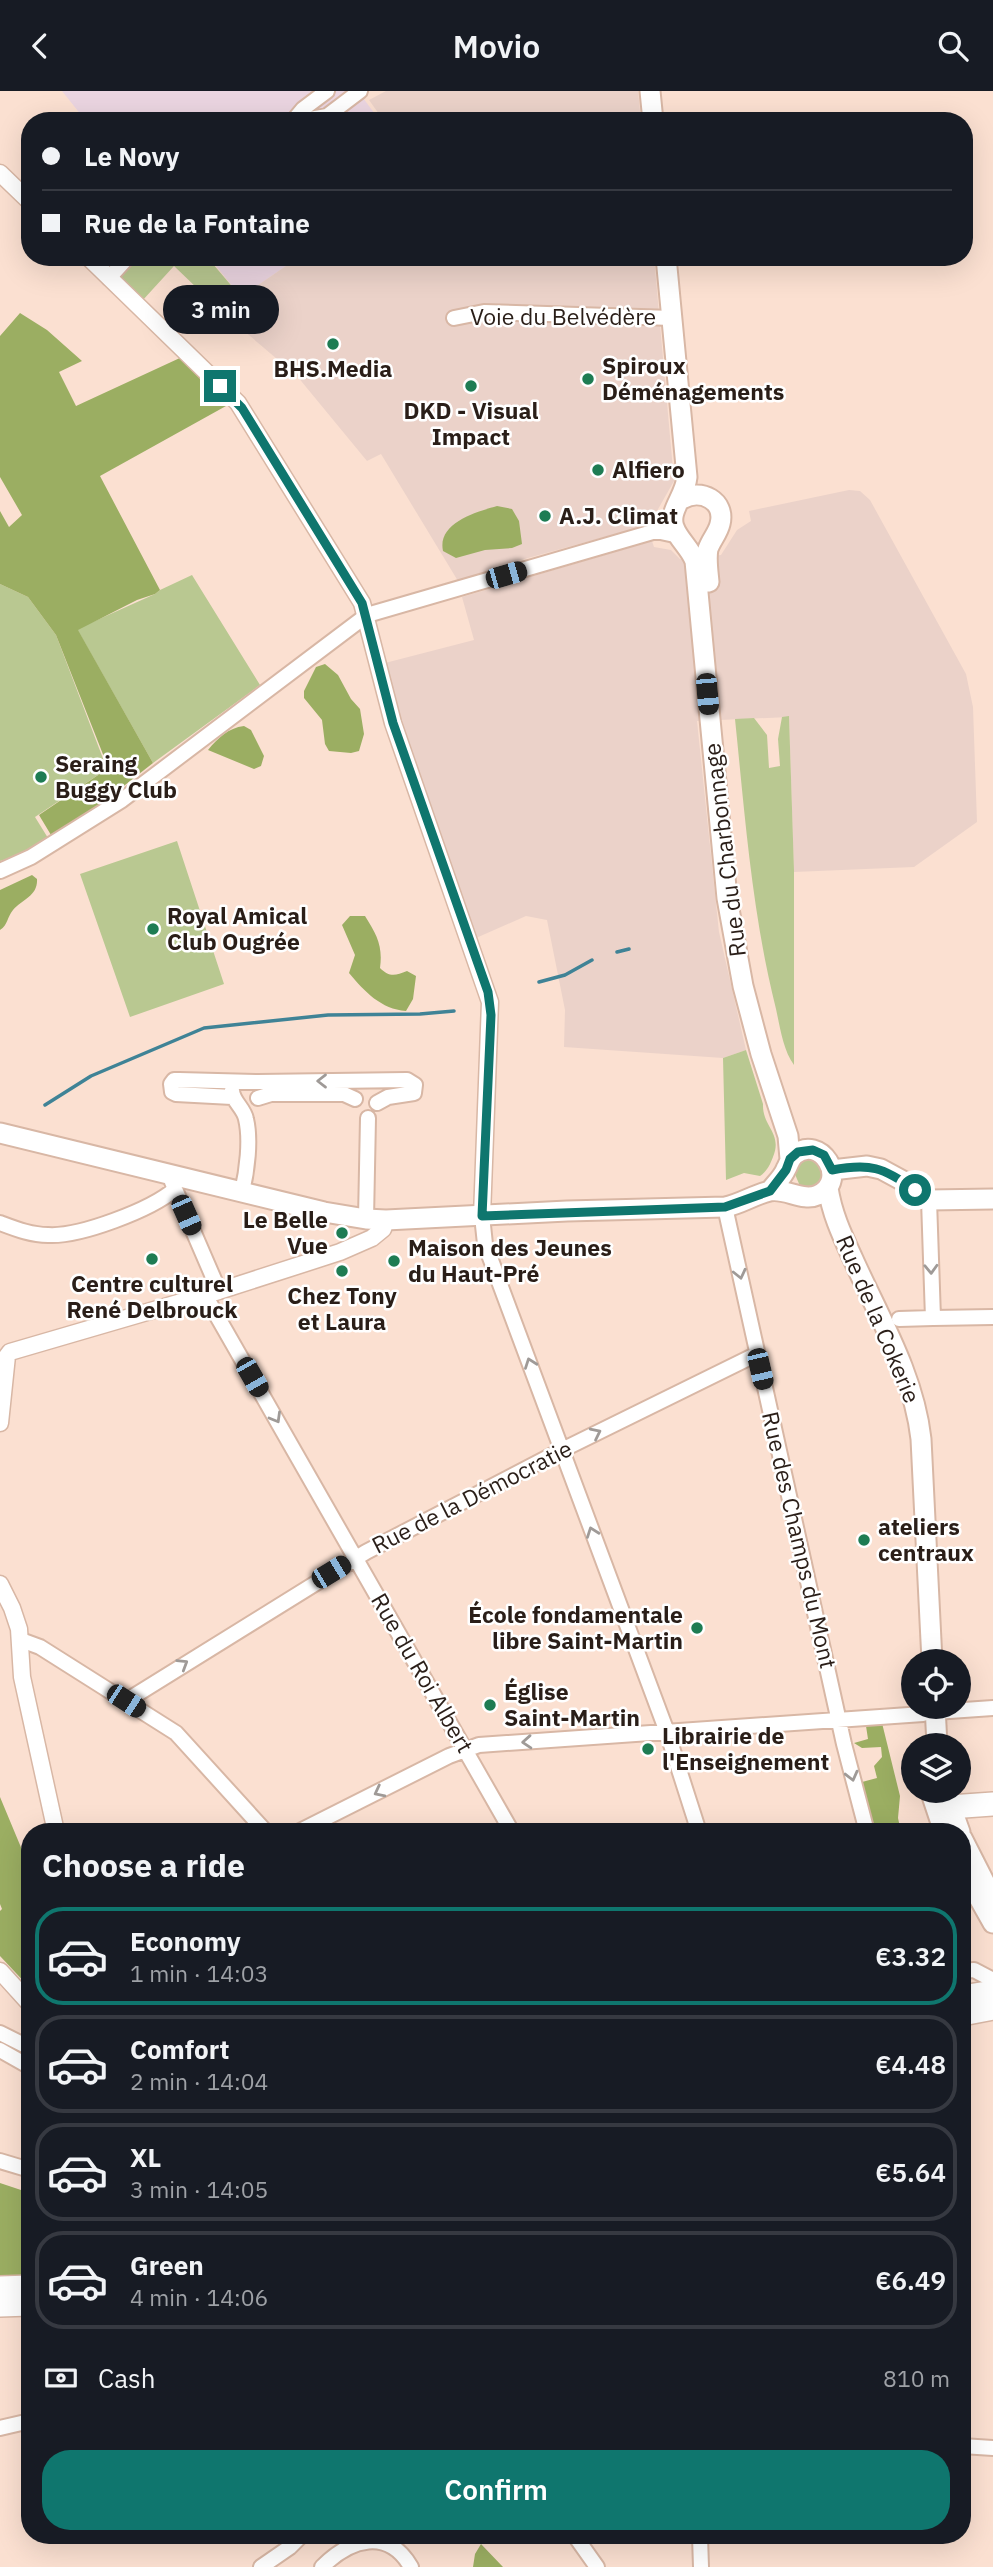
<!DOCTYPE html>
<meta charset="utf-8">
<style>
:root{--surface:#171b24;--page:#20242c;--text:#f1f3f6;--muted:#9ea1a6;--line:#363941;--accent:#0f766e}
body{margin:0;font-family:"IBM Plex Sans",sans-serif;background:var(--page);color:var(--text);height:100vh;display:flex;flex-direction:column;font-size:26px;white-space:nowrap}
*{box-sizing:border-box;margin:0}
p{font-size:23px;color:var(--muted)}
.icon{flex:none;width:38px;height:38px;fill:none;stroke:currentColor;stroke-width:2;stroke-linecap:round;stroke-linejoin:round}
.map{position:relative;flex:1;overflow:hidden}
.panel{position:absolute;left:21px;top:1732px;width:950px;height:721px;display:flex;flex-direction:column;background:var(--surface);border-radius:28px;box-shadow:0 7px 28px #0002}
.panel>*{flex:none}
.hud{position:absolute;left:21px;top:21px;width:952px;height:154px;border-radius:28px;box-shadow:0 7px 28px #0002;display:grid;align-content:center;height:154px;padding:0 21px;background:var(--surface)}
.tools{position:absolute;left:901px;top:1558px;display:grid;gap:14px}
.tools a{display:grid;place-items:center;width:70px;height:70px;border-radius:50%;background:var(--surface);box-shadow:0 7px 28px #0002;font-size:35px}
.end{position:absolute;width:32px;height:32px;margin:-16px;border:9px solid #0f766e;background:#fff;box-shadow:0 0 0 4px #fff}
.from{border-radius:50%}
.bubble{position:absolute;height:49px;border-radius:24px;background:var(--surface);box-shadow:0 7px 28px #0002;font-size:23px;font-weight:600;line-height:49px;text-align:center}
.car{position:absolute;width:21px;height:42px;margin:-21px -10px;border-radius:9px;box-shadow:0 0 5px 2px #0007;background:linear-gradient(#222 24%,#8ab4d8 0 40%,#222 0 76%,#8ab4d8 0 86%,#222 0)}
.hud b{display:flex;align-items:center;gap:24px;height:66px;font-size:26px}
.hud b+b{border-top:2px solid var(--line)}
.hud i{width:18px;height:18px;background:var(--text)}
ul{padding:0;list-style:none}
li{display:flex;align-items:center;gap:21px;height:98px;margin:0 14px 10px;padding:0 7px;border:4px solid var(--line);border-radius:28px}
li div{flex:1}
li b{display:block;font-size:26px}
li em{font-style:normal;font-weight:600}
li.active{border-color:var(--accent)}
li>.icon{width:63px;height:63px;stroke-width:1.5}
h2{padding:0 21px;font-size:32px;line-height:84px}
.pay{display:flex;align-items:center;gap:18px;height:77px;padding:0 21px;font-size:26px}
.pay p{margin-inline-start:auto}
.cta{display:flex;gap:14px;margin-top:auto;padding:14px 21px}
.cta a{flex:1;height:80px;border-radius:28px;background:var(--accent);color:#fff;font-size:28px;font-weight:600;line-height:80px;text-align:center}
header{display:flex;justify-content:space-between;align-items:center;height:91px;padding:0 21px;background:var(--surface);font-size:32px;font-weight:600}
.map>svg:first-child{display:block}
.commercial{fill:#ebd5e1}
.industrial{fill:#ebd2c9}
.green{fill:#b9c891}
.forest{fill:#9bae62}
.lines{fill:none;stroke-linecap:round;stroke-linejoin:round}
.stream{stroke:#3f8396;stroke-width:3.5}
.minor-casing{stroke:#d8b7a5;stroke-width:18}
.tertiary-casing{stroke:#d8b7a5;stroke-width:19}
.secondary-casing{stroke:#d8b7a5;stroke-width:23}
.trunk-casing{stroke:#d8b7a5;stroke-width:26}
.minor{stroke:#fff;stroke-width:14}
.tertiary{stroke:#fff;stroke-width:16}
.secondary{stroke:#fff;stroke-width:19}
.trunk{stroke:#fff;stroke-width:23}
.oneway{stroke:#9f9a97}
.route{stroke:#0f766e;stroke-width:9}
.poi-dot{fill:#1e7c53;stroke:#fff;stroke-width:2.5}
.labels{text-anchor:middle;stroke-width:5;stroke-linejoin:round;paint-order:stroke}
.street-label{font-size:23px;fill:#2a1e18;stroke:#fff}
.poi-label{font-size:23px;font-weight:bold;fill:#2a1e18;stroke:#fff;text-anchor:start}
</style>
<header><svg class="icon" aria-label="back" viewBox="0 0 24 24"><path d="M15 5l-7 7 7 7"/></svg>Movio<svg class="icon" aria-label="search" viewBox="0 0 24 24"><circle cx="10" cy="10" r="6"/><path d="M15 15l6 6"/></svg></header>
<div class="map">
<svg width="993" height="2476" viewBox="0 0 993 2476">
<rect width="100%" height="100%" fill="#fbe0d1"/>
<!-- commercial -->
<path class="commercial" d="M62 0H358L380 30H86Z
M209 166H299L241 206Z"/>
<!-- industrial -->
<path class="industrial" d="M386 0H638L641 30H384L369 9Z
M299 166H654L674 390 657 420 646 428 648 434 503 474 458 490 381 363 367 370 297 285 223 222 241 206Z
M849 399 860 400 870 409 966 583 973 616 977 731 914 776 794 781 789 626 697 630 719 841 746 959 723 967 564 956 565 919 547 829 526 825 476 847 407 654 385 572 474 549 462 506 652 450 654 456 671 459 680 468 721 464 737 439 751 430 749 420Z"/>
<!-- green -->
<path class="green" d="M137 166H207L241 206 223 222 174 175 142 210 117 186Z
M192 484 260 594 153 672 77 538 155 503 160 499Z
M0 493 28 506 56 544 107 678 35 726 48 747 17 765 0 770Z
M789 625 794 779V974C783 959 780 936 776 918 752 823 745 725 735 628L754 627 767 644 769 677 780 675 778 648 782 626Z
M177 750 224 893 130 926 80 783Z
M746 959 763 1013C762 1036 783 1042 773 1066 770 1074 767 1080 760 1085L744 1082 726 1089 723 967Z
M812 1067 823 1076V1090L810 1098 800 1095 794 1081 802 1069Z"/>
<!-- forest -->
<path class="forest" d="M20 222 47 239 82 270 59 281 76 315 182 266 226 315 100 385 160 499 155 503 137 509 78 539 153 672 125 694 116 707 51 744 39 724 107 678 106 671 56 544 28 506 0 493V420L9 436 22 424 0 386V245Z
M497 415 512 418 519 430 522 453 512 457 485 459 456 467 443 460C437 432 476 421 497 415Z
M325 573 338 584 351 608 360 618 364 643 359 660 351 662 329 660 325 653 322 629 304 607V600L316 576Z
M244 635 251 639 264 665 261 675 254 678 208 659C218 647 228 637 244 635Z
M32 784 37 788C38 805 23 808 13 819 7 826 8 834 0 839V799Z
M350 825H365C377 844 383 855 380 877 389 886 395 885 407 880L416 885 413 908 406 920C381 918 365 901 349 882L355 864 342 834Z
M882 1632 900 1705 898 1727 901 1741H875L862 1691 877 1687 874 1675 882 1666 881 1656 862 1657 854 1652 868 1648 866 1635Z
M0 1706 30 1778V1897L0 1865V1820L2 1818 0 1813Z
M0 2092 30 2102V2186H0Z
M481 2453 503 2476H473L475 2463Z"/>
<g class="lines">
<!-- stream -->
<path class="stream" d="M617 861 629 858
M539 891 565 884 592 869
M45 1014 91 985 204 937 328 924 420 923 454 920"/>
<!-- minor casing -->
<g class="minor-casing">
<path id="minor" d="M293 30 303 18 327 0
M299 30 327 25 360 0
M109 187 128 166
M454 227 484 221 672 227
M0 780 31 766 122 709 367 524 656 440 679 445
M232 999C232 1010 244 1017 246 1028 251 1049 247 1080 242 1101
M232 1006 176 1003 172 1001 171 993 174 989H179L258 991 407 989 415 994 414 1002 388 1006 377 1012
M258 1007 271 1003H344L355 1008
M172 1091 219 1200
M929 1109 933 1227 993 1226
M725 1116 844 1653 867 1741
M482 1125 485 1153 667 1641 699 1741
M366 1128 368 1027
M0 1132C16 1138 31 1144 48 1144 79 1146 151 1119 175 1098
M205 1204 512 1741
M899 1228 933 1227
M21 1549 40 1556 176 1642 266 1741
M126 1610 366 1461 562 1359 757 1263
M935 1621 993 1617
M298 1741 449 1665 479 1654 923 1623
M962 1880 974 1879 993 1889
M0 1942 30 1957
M0 1959 30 1976
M0 2070 30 2079
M0 2337 30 2330
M962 2355 993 2357
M575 2445 597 2476
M700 2445 701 2476
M261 2476 290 2456 301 2445
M322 2476C350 2448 388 2436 411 2476"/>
</g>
<!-- tertiary casing -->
<g class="tertiary-casing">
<path id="tertiary" d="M0 82 30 111
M88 166 238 312 362 512 393 632 490 911 482 1125
M0 1332 7 1265 10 1261 219 1200 340 1161 372 1147 383 1138 386 1129
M0 1493 12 1517 19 1538 22 1586 56 1741
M0 1880 30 1913"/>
</g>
<!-- secondary casing -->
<g class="secondary-casing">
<path id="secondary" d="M650 0 653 30
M666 166 687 386C685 406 668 420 674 436 678 448 690 457 695 470L727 807 743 895 761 963 788 1045 790 1068
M682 408C701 397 726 410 720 433 718 442 711 449 708 458 706 468 708 480 709 491
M0 1042 324 1121 366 1128 386 1129 567 1120 725 1116C741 1113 755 1103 770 1100 786 1097 803 1111 818 1104 850 1089 820 1042 794 1064 789 1069 789 1073 786 1078 783 1086 775 1093 770 1100
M832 1079 867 1075 881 1078 905 1091 929 1109 993 1108
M828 1097C832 1123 842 1144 853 1168 879 1226 914 1284 921 1348L932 1570
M935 1615 937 1654
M930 1699 944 1741
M945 1699 960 1741
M962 1747 993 1808
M962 1777 993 1832"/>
</g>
<!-- trunk casing -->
<g class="trunk-casing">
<path id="trunk" d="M950 1716 993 1713
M962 1906 993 1901
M962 1923 993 1917
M0 2197 30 2196
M0 2214 30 2213"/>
</g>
<!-- minor -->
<use href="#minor" class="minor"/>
<!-- tertiary -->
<use href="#tertiary" class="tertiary"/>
<!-- secondary -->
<use href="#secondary" class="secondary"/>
<!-- trunk -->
<use href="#trunk" class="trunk"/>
</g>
<!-- one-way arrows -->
<defs><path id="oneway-chevron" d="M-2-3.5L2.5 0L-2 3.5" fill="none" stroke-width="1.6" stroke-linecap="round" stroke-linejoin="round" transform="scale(1.75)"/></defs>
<g class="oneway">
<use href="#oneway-chevron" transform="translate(322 990) rotate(180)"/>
<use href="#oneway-chevron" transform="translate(931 1178) rotate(88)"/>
<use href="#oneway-chevron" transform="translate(740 1183) rotate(77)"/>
<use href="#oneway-chevron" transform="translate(530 1272) rotate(-110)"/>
<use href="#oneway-chevron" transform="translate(276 1327) rotate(60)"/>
<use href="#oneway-chevron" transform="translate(596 1342) rotate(-26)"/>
<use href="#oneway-chevron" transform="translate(592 1441) rotate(-110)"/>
<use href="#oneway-chevron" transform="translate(183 1573) rotate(-32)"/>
<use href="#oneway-chevron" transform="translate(527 1651) rotate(176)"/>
<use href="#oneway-chevron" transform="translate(852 1685) rotate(76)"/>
<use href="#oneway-chevron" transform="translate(379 1701) rotate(153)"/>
</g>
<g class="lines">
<!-- route -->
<path class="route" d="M220 295 242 317 362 512 393 632 488 901 491 924 482 1125 725 1116 770 1100 786 1079 790 1068 798 1061 813 1059 824 1064 832 1079C870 1072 883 1076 915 1099"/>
</g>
<!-- markers -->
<g class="poi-dot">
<circle cx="333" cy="253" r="7"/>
<circle cx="588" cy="288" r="7"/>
<circle cx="471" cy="295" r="7"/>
<circle cx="598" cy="379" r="7"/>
<circle cx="545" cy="425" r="7"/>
<circle cx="41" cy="686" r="7"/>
<circle cx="153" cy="838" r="7"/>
<circle cx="342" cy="1142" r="7"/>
<circle cx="152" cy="1168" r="7"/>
<circle cx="394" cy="1170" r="7"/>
<circle cx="342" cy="1180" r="7"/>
<circle cx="864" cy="1449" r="7"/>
<circle cx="697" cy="1537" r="7"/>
<circle cx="490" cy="1614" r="7"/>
<circle cx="648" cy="1658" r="7"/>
</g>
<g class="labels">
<!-- street labels -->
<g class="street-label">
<text x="563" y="234">Voie du Belvédère</text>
<text transform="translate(725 759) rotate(-97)" y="8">Rue du Charbonnage</text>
<text transform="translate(878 1228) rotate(67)" y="8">Rue de la Cokerie</text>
<text transform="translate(472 1406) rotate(-27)" y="8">Rue de la Démocratie</text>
<text transform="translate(799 1449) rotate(77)" y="8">Rue des Champs du Mont</text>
<text transform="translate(422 1582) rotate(60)" y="8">Rue du Roi Albert</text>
</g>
<!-- poi labels -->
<g class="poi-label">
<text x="602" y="283">Spiroux<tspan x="602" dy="26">Déménagements</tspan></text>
<text x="333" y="286" text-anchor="middle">BHS.Media</text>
<text x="471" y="328" text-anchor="middle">DKD - Visual<tspan x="471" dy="26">Impact</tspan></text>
<text x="612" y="387">Alfiero</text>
<text x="559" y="433">A.J. Climat</text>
<text x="55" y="681">Seraing<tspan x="55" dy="26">Buggy Club</tspan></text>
<text x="167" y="833">Royal Amical<tspan x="167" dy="26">Club Ougrée</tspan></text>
<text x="328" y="1137" text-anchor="end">Le Belle<tspan x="328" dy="26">Vue</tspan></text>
<text x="408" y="1165">Maison des Jeunes<tspan x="408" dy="26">du Haut-Pré</tspan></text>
<text x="152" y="1201" text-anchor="middle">Centre culturel<tspan x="152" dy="26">René Delbrouck</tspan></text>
<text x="342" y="1213" text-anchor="middle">Chez Tony<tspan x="342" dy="26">et Laura</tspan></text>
<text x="878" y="1444">ateliers<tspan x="878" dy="26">centraux</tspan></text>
<text x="683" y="1532" text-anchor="end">École fondamentale<tspan x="683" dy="26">libre Saint-Martin</tspan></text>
<text x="504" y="1609">Église<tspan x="504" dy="26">Saint-Martin</tspan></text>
<text x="662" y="1653">Librairie de<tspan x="662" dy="26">l'Enseignement</tspan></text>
</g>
</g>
</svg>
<div class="tools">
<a><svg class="icon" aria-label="locate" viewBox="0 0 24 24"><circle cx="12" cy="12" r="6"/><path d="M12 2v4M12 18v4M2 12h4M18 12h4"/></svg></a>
<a><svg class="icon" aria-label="layers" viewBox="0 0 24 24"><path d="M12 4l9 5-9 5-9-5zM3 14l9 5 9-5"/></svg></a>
</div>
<i class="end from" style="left:915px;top:1099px"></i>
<i class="end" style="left:220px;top:295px"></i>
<div class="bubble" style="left:163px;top:194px;width:116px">3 min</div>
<i class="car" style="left:506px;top:484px;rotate:74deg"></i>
<i class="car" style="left:707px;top:603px;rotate:175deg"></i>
<i class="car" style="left:186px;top:1124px;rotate:156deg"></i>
<i class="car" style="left:760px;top:1278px;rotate:167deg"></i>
<i class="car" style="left:252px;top:1286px;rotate:150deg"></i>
<i class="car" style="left:331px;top:1481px;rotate:59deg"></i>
<i class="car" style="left:126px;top:1610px;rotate:123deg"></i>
<div class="hud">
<b><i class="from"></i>Le Novy</b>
<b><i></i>Rue de la Fontaine</b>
</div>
<section class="panel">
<h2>Choose a ride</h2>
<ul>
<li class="active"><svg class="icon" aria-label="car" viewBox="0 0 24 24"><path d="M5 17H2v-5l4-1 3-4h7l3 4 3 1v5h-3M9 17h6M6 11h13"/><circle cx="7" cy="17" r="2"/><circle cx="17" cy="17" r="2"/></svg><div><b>Economy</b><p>1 min · 14:03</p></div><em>€3.32</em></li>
<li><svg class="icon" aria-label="car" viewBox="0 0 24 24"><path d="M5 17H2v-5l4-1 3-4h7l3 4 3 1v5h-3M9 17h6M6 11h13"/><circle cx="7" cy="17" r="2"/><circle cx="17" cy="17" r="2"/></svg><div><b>Comfort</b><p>2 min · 14:04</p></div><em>€4.48</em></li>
<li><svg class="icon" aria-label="car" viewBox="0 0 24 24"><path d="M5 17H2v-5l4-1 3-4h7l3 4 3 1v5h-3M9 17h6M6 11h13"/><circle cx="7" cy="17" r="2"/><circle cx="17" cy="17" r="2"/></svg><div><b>XL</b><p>3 min · 14:05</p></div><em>€5.64</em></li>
<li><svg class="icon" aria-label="car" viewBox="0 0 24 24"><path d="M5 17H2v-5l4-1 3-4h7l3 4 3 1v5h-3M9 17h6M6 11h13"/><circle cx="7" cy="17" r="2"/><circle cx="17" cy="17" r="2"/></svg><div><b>Green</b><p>4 min · 14:06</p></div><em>€6.49</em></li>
</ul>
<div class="pay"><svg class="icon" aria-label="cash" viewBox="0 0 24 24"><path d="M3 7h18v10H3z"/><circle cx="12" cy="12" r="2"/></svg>Cash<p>810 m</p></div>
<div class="cta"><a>Confirm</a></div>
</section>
</div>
